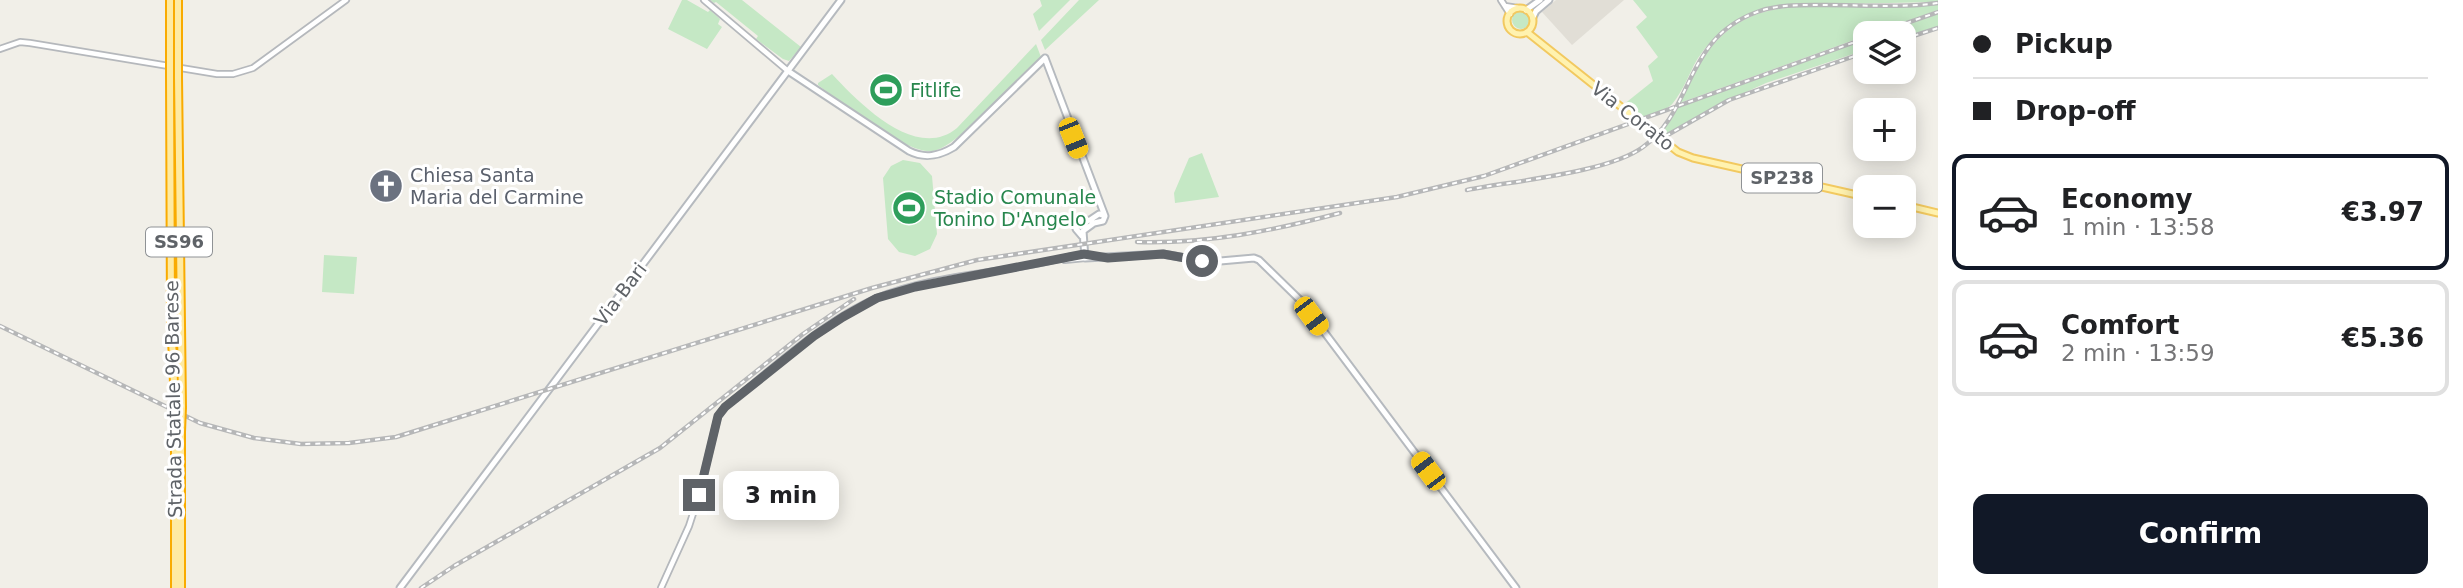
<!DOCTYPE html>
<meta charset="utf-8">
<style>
:root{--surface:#fff;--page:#f6f6f6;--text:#202124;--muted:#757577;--line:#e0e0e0;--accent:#111827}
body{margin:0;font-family:"DejaVu Sans",sans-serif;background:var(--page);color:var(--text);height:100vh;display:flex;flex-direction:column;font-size:26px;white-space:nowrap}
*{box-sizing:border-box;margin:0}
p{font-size:23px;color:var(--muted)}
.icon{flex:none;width:38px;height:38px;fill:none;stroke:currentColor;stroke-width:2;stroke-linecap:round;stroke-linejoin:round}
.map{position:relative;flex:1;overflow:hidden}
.drawer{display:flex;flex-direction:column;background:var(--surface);width:525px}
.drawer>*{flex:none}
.hud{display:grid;align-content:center;height:154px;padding:0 35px;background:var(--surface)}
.controls{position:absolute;left:1853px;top:21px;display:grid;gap:14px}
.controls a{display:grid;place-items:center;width:63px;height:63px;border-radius:14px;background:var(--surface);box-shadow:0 4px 18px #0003;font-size:35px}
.end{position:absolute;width:32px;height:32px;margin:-16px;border:9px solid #5f6368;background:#fff;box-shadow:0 0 0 4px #fff}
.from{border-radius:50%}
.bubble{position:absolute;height:49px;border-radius:14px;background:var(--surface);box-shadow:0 4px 18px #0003;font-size:23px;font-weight:700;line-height:49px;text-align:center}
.car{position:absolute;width:21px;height:42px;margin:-21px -10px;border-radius:9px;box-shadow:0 0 5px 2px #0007;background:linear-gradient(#f5c518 24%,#345 0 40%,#f5c518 0 76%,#345 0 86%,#f5c518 0)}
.hud b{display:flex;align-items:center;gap:24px;height:66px;font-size:26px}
.hud b+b{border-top:2px solid var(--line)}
.hud i{width:18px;height:18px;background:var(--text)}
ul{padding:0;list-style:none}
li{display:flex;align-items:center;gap:21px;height:116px;margin:0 14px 10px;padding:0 21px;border:4px solid var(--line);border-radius:14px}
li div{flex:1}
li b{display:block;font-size:26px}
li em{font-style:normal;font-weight:700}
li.on{border-color:var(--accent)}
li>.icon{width:63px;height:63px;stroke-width:1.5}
.button{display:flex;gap:14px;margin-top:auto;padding:14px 35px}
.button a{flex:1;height:80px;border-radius:14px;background:var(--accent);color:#fff;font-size:28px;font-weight:700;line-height:80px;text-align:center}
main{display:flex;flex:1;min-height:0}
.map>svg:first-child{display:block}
.education{fill:#e1ded6}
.green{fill:#c5e8c5}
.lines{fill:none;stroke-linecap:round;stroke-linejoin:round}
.tertiary-casing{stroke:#b5b8bc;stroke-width:8}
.secondary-casing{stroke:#b6babf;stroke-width:9}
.primary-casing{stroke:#f2c960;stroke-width:9}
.trunk-casing{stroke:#f9ab00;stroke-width:10}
.tertiary{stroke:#fff;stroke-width:4.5}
.secondary{stroke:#fff;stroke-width:5}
.primary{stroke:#fff2af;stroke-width:5}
.trunk{stroke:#feeaa1;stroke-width:6}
.rail-casing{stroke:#b6b7b8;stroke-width:4.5}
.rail{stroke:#fff;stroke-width:2;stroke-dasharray:5;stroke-linecap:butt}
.trunk-bridge-casing{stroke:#f9ab00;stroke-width:10;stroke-linecap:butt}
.trunk-bridge{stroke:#feeaa1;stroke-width:6}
.route{stroke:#5f6368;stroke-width:9}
.labels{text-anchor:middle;stroke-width:6;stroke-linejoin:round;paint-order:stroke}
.shield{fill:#fff;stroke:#8f9295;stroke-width:2}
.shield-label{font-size:18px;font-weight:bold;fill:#5f6368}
.leisure-label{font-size:19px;fill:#27864d;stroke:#fff;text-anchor:start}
.street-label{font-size:19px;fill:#5f6368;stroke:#fff}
.worship-label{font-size:19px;fill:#5b616d;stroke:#fff;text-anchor:start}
</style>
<main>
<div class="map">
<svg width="1938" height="588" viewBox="0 0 1938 588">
<rect width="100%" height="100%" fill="#f1efe8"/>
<!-- education -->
<path class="education" d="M1556 0H1624L1572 45 1542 12Z"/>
<!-- green -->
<path class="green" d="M682 0H687L708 12 710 10 720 19 718 24 722 27 707 49 668 29Z
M710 0H742L801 47 789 61 783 59 756 39 758 36 716 2 714 3Z
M1040 0H1070L1039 31 1033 14 1042 6Z
M1079 0H1099L1045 50 1041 40Z
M1633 0H1938V2L1791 5C1748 9 1716 27 1694 65 1688 77 1682 92 1673 103 1667 111 1648 115 1639 118L1623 105 1653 81 1648 66 1658 57 1636 27 1647 17Z
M1938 5V10L1874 33H1866L1865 36 1677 104C1706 49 1726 12 1794 7Z
M1512 20a9 9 0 1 1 18 0a9 9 0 1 1-18 0Z
M1938 13V26L1904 38V33H1881Z
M1865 39V50L1766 83 1715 106 1663 137 1659 134 1676 107Z
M1036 44 1041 57C1020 77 957 148 933 151 907 155 841 102 818 85V83L832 74C859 103 916 162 957 128Z
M1202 153 1219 197 1175 203 1174 193 1189 158Z
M903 160 920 163 932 176 937 234 930 249 915 256 899 252 888 239 883 178 891 166Z
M324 255 357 257 354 294 322 292Z"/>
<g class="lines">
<!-- tertiary casing -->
<g class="tertiary-casing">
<path id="tertiary" d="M704 0 788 71
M1501 0 1510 14
M1505 6 1518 8
M0 49 20 42 30 43 217 74H233L253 68 346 0
M1065 260 1085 258
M661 588 689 526 699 495 718 416 725 407C771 370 823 321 877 298 937 273 1008 274 1071 256L1091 255"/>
</g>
<!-- secondary casing -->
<g class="secondary-casing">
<path id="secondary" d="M1526 10 1540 0
M1533 17 1536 11 1549 0
M788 71 909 151C925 159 939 156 954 147L1045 58 1105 216 1103 221 1094 223 1083 231 1085 258 1163 254 1209 262 1254 258 1259 260 1301 301 1516 588
M1082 236 1076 229 1077 223 1090 220 1099 214 1103 215
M400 588 841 0"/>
</g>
<!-- primary casing -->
<g class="primary-casing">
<path id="primary" d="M1507 21a13 13 0 1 1 26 0a13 13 0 1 1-26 0Z
M1527 32 1678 152 1693 158 1866 197
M1904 205 1938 213"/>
</g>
<!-- trunk casing -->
<g class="trunk-casing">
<path id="trunk" d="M170 0V49
M178 0V50
M170 75 171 317 175 405
M178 77 182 407
M175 432V588
M181 588V432"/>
</g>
<!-- tertiary -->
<use href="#tertiary" class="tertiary"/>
<!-- secondary -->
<use href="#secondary" class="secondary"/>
<!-- primary -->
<use href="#primary" class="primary"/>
<!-- trunk -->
<use href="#trunk" class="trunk"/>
<!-- rail casing -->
<g class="rail-casing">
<path id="rail" d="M1878 33 1938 12
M1904 39 1938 28
M1657 141 1729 100 1866 52
M1467 190C1512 181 1608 173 1643 147 1695 110 1683 39 1757 12 1779 4 1803 5 1826 5 1863 5 1901 8 1938 3
M1137 242C1207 244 1272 231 1340 213
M0 326 200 423 254 438 301 444 349 443 396 437 872 288 977 260 1397 197 1484 176 1866 38
M421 588 454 566 660 448 803 334 854 299"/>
</g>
<!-- rail -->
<use href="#rail" class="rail"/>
<!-- trunk-bridge casing -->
<g class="trunk-bridge-casing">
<path id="trunk-bridge" d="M170 49V75
M178 50V77
M175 432V405
M181 432 182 407"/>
</g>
<!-- trunk-bridge -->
<use href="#trunk-bridge" class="trunk-bridge"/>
</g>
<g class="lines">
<!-- route -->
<path class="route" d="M699 495 718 416 725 407 814 336 843 317 877 298 915 287 1084 254 1108 258 1163 254 1202 261"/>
</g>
<!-- icons -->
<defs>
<g id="stadium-disc" transform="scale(1.75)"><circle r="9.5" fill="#2e9e5b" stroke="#fff"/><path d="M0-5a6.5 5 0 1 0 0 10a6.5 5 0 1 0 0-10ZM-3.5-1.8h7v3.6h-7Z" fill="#fff"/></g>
<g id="church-disc" transform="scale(1.75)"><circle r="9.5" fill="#6b7280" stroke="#fff"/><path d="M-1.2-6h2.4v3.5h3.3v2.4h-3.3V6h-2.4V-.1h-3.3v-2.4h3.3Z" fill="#fff"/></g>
</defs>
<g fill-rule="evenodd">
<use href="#stadium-disc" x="886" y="90"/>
<use href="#church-disc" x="386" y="186"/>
<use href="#stadium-disc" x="909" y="208"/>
</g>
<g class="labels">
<!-- shield labels -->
<g class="shield">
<rect x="1742" y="163.5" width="80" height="29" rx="5"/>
<rect x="146" y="227.5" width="66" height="29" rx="5"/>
</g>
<g class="shield-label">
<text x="1782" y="184">SP238</text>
<text x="179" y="248">SS96</text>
</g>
<!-- leisure labels -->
<g class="leisure-label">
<text x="910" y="97">Fitlife</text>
<text x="934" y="204">Stadio Comunale<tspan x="934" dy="22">Tonino D'Angelo</tspan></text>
</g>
<!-- street labels -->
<g class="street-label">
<text transform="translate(1633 116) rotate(38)" y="7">Via Corato</text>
<text transform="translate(620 294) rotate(-53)" y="7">Via Bari</text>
<text transform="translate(173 399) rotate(-91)" y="7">Strada Statale 96 Barese</text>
</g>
<!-- worship labels -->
<g class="worship-label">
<text x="410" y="182">Chiesa Santa<tspan x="410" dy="22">Maria del Carmine</tspan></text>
</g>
</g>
</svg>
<div class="controls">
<a><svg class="icon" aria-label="layers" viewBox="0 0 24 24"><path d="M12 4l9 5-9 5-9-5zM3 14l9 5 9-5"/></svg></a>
<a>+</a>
<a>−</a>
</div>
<i class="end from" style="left:1202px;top:261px"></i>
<i class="end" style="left:699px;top:495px"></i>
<div class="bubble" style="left:723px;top:471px;width:116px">3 min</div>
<i class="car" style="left:1073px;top:138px;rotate:158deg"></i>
<i class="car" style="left:1311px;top:316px;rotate:143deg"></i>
<i class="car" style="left:1428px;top:471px;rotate:323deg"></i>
</div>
<section class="drawer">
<div class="hud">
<b><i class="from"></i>Pickup</b>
<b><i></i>Drop-off</b>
</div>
<ul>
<li class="on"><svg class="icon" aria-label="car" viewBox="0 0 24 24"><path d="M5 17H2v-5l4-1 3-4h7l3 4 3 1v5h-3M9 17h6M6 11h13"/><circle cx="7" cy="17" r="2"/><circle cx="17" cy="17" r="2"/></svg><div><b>Economy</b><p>1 min · 13:58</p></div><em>€3.97</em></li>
<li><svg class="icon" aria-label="car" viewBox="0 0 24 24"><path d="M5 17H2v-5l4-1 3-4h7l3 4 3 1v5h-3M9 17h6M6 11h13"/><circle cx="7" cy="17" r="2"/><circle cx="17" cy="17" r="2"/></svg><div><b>Comfort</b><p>2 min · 13:59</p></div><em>€5.36</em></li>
</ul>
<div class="button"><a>Confirm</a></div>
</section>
</main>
